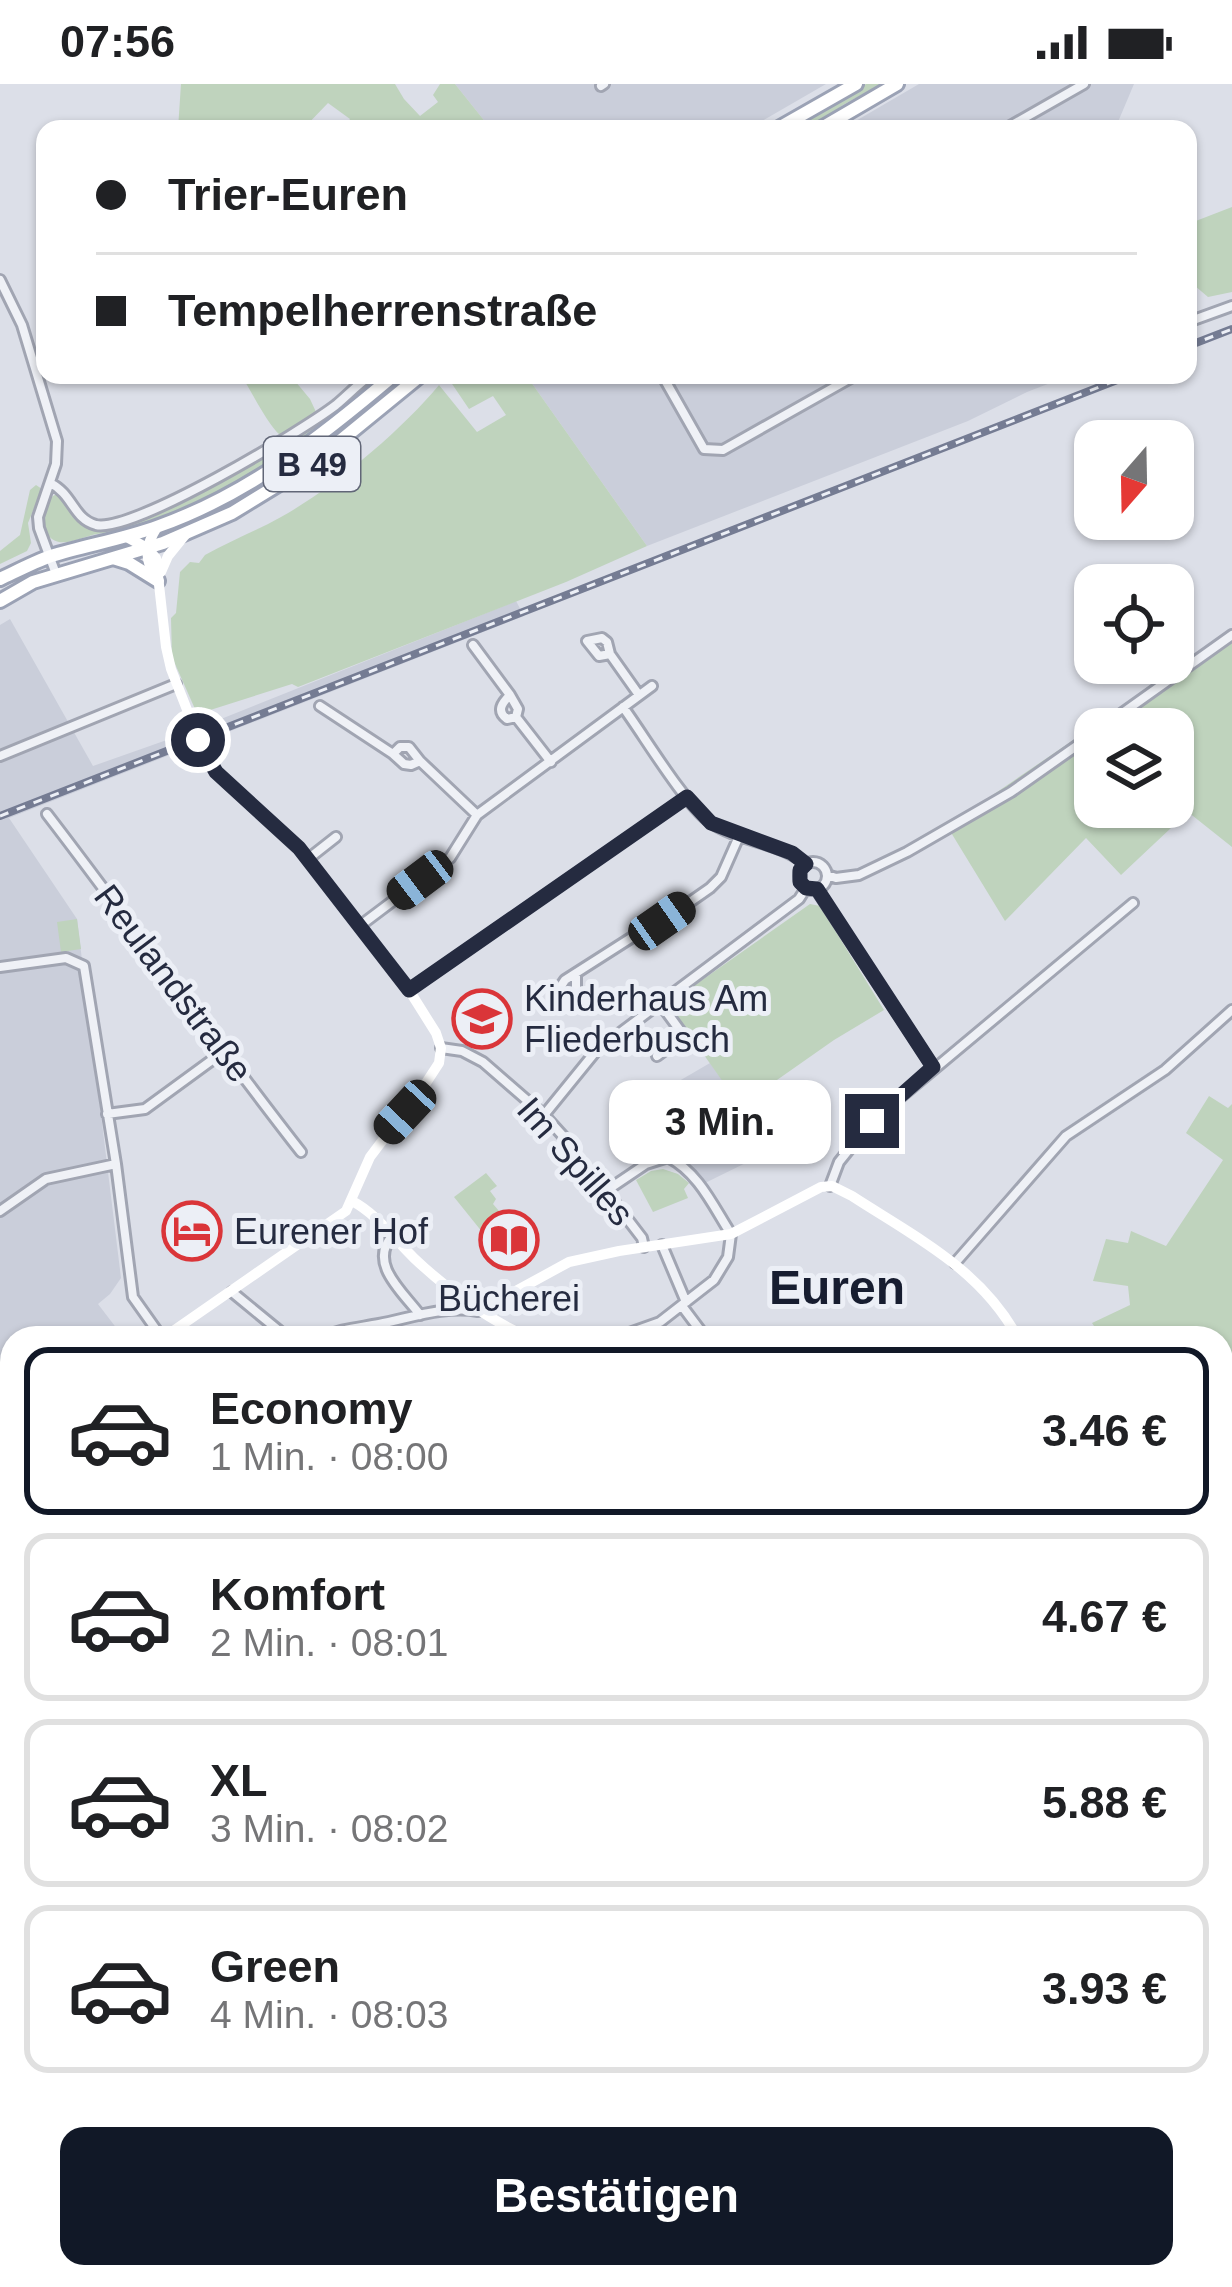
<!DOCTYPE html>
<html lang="de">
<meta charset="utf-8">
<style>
:root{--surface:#fff;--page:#f6f6f6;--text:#202124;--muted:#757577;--line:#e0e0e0;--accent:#111827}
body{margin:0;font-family:Arial,sans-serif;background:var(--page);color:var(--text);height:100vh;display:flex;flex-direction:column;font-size:45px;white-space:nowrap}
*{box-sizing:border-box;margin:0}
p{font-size:39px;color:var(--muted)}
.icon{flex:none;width:66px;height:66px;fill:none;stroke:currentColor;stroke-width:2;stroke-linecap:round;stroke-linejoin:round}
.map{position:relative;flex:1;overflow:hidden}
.drawer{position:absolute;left:0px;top:1242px;width:1233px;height:963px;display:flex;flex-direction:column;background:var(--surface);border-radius:36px 36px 0 0;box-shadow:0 3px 9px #0004}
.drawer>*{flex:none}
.banner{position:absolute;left:36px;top:36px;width:1161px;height:264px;border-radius:24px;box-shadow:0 3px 9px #0004;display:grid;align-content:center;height:264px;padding:0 60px;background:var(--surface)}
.needle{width:78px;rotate:200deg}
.buttons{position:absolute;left:1074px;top:336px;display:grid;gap:24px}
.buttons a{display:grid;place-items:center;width:120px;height:120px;border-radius:24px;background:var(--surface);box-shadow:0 3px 9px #0004;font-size:60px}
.end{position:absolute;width:54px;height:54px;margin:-27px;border:15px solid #252b40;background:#fff;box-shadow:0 0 0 6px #fff}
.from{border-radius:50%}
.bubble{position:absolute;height:84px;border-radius:24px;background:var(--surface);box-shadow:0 3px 9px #0004;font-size:39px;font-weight:700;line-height:84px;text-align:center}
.car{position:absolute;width:36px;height:72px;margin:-36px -18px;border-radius:15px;box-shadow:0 0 9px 3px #0007;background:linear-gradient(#222 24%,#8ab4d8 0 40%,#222 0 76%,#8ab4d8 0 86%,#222 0)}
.banner b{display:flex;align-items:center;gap:42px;height:114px;font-size:45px}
.banner b+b{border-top:3px solid var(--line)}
.banner i{width:30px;height:30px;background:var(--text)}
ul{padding:21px 0 0;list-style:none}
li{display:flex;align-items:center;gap:36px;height:168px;margin:0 24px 18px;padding:0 36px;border:6px solid var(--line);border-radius:24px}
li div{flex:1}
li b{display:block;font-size:45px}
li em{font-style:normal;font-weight:700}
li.on{border-color:var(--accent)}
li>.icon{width:108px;height:108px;stroke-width:1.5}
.button{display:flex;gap:24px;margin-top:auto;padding:24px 60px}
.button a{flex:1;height:138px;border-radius:24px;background:var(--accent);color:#fff;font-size:48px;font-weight:700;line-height:138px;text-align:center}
.status{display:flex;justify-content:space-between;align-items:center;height:84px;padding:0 60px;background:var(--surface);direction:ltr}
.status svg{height:33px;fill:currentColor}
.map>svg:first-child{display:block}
.built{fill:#caceda}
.green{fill:#bfd3bd;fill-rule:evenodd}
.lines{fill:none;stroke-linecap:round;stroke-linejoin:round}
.stream{stroke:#94a8cc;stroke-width:3}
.street-casing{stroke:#a1a5b2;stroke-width:14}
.primary-casing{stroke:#9ba2b5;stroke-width:18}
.street{stroke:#eff1f6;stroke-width:8}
.secondary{stroke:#fff;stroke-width:10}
.primary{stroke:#fff;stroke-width:12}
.rail-casing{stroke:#757c93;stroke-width:8}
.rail{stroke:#eceff6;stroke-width:3;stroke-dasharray:9;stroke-linecap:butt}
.route{stroke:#252b40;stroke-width:15}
.labels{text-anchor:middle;stroke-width:10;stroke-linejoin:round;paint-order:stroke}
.shield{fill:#eceff6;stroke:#616677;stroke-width:3}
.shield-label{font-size:33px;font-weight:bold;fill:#252b40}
.street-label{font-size:36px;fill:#252b40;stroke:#eceff6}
.poi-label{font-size:36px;fill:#252b40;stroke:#eceff6;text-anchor:start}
.district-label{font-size:48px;font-weight:bold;fill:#171d30;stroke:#eceff6}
</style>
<div class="status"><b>07:56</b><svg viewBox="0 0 49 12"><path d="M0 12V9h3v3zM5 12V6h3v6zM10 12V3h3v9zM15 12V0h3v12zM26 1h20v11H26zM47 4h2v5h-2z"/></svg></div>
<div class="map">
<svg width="1232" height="2203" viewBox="0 0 1232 2203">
<rect width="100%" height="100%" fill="#dcdfe8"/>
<!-- built -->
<path class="built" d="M455 0H826L748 45H491Z
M919 0H1134L1115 45H842Z
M526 291H1071L1027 308 968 337 647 462Z
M516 517 524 532 9 734 77 835 121 1194 110 1210 98 1220 124 1254H12V1280L0 1287V541L10 535 93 682 181 651Z
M710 979 741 1022 748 1017 782 1061 705 1099 688 1080 661 1068 643 1018Z"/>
<!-- green -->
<path class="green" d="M181 0H395L404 15 420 32 438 18 433 11 440 0H455L491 45H343L350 35 328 19 303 45H178Z
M866 0H881L843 21 810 45H788Z
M1232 123V208L1208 213 1188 196V140Z
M241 291H290L310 315 316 328 280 351C266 338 252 308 241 291Z
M377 291H387C310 356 226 423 125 447 116 449 106 448 97 450 84 452 64 464 52 455 36 444 41 416 57 410 72 422 76 442 98 445 136 450 301 355 335 328 350 316 363 303 377 291Z
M402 291H408L320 370 234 424 164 454 163 450 232 420 252 407 329 352Z
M446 291H526L647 462 566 498 298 603 292 600 204 628 202 623 195 625 172 573 171 534 176 529 180 488 190 478 199 479 205 471C230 457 256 447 281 433 332 405 402 346 439 301L477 348 506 331 493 312 469 325Z
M36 401 42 405 28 439 31 459 27 467 0 480V467L20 451 30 406Z
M1232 548V763L1188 728 1121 791 1086 754 1005 837 947 742ZM1095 645H1173V723H1095Z
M810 820 820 822 884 926 834 956 740 1022 668 920Z
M77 835 81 865 61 868 57 838Z
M1209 1012 1228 1024 1232 1020V1337L1221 1328V1254H1102L1092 1239 1130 1221 1128 1202 1093 1197 1106 1155 1128 1159 1131 1147 1166 1162 1223 1076 1186 1049Z
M663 1085 678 1090 689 1099 684 1105 688 1114 653 1128 636 1096 651 1087Z
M486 1089 497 1102 490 1107 496 1115 493 1120 511 1141 491 1159 454 1113Z
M0 1579 12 1593V1687L0 1697Z
M1221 1662 1232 1664V2203H0V1932L5 1927 12 1875V2193H1221Z"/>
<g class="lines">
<!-- stream -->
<path class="stream" d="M1221 1482 1232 1484
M821 2203 825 2193"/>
<!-- street casing -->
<g class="street-casing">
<path id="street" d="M601 2 604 0
M1005 45 1084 0
M0 196 22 241 57 357 56 380 38 433 39 444 56 490
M1188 238 1232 222
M662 291 704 365 723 366 856 291
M50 399C73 410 73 435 96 441 133 449 302 347 336 321 348 311 358 300 371 291
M473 561 510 611C502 619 496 627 507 635L516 633 551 678
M610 570 599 572 587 557 602 554 607 558 610 570 639 611
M510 611 518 625 516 633
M320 622 393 670 404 680 411 681 420 677 477 731
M623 623C645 653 683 718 710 738 738 758 778 757 806 780
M1100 645 1232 551
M393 670 400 663H409L420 677
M0 672 176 600
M47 730C133 842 214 957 301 1068
M308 775 336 753
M799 792a14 14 0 1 1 28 0a14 14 0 1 1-28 0Z
M827 791 836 794 859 791 907 768 1011 708 1095 649
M816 805 933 983
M361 841 450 774 477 731 652 602
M0 883 66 874 84 882 116 1080 133 1213 162 1254
M576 890V906L566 912 559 905 565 896 634 852 644 850 710 804 721 793 740 750
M409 906 687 713
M441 964 462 967 483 978 544 1031 563 1052 582 1086 606 1107 642 1154 644 1163
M657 972 684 952 660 919
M107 1030 145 1025 223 968
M544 1031 596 967 799 815 806 804
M830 1102 839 1078 872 1037 1133 819
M606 1107 646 1080 668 1073C699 1089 713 1122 731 1150L728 1173 714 1196 660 1238 615 1254
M0 1127 46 1095 116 1080
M392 1152C368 1180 403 1208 420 1231
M662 1161 686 1218
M955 1179 1066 1052 1165 986 1232 926
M232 1208 288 1254
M682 1222 706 1254
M321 1254C340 1245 358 1244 379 1240 410 1234 446 1221 478 1227
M1221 1429 1232 1436
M0 1436 10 1429
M0 1493 9 1504
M9 1569 12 1573
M0 1792 12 1779"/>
</g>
<!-- primary casing -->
<g class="primary-casing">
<path id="primary" d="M777 45 856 0
M820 45 897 0
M113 474 129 479 158 497
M0 495C17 487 34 478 51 472 87 461 124 455 159 442 249 410 322 352 394 291
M0 517 33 498 163 459 232 429 312 380 421 291"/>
</g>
<!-- street -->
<use href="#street" class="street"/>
<!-- secondary -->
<path class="secondary" d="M125 452 147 464 156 474 166 563 171 585 206 674 223 697 299 764 331 804 409 906 436 949 441 964 439 979 426 999 370 1073 346 1127 163 1254
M161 488 168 472 185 451
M156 494C144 475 145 462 157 443
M352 1117C377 1130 394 1155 414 1174 449 1207 486 1235 530 1254
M479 1227 569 1178 619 1167 731 1150 821 1103 832 1102 852 1112C915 1153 981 1185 1018 1254
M0 1373 12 1364
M1221 1414 1232 1417
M1221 1554 1232 1559"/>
<!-- primary -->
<use href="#primary" class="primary"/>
<!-- rail casing -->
<g class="rail-casing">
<path id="rail" d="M1188 262 1232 245
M0 732 1130 291"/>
</g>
<!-- rail -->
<use href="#rail" class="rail"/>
</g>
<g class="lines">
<!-- route -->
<path class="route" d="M198 656 216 688 299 764 409 906 687 713 711 739 792 769 806 780 800 786V798L806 804 817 805 933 983 872 1037"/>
</g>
<!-- icons -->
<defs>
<g id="school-ring" transform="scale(3)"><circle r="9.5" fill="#eceff6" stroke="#da3539" stroke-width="1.5"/><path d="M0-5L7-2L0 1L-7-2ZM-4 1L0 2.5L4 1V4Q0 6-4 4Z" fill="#da3539"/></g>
<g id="hotel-ring" transform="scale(3)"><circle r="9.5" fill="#eceff6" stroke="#da3539" stroke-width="1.5"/><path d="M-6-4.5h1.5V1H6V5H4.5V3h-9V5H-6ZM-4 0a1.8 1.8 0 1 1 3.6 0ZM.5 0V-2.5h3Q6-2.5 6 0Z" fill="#da3539"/></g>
<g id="library-ring" transform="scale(3)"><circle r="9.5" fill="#eceff6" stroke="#da3539" stroke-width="1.5"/><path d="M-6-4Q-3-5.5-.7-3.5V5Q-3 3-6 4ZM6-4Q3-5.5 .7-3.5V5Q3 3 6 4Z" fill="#da3539"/></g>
</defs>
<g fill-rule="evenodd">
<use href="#school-ring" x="482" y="935"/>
<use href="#hotel-ring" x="192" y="1147"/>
<use href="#library-ring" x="509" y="1156"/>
</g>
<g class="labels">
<!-- shield labels -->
<rect class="shield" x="264" y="353" width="96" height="54" rx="9"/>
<g class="shield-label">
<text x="312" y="392">B 49</text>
</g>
<!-- street labels -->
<g class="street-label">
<text transform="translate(174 899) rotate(53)" y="13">Reulandstraße</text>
<text transform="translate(576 1077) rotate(49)" y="13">Im Spilles</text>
</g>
<!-- poi labels -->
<g class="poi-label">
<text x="524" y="927">Kinderhaus Am<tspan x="524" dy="41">Fliederbusch</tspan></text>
<text x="234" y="1160">Eurener Hof</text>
<text x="509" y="1227" text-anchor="middle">Bücherei</text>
</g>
<!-- district labels -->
<g class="district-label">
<text x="837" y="1220">Euren</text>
</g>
</g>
</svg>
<div class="buttons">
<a><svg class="needle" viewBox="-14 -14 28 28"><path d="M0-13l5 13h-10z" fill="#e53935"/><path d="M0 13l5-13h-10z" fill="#757577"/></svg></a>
<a><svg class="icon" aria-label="locate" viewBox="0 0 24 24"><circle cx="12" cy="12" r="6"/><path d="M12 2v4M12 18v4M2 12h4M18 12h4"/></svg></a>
<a><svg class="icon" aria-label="layers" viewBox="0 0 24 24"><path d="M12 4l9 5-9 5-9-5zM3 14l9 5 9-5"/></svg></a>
</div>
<i class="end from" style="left:198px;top:656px"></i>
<i class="end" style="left:872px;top:1037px"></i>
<div class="bubble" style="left:609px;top:996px;width:222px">3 Min.</div>
<i class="car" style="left:420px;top:796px;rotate:233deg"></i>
<i class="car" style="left:662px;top:837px;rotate:55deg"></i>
<i class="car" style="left:405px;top:1028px;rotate:223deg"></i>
<div class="banner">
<b><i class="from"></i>Trier-Euren</b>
<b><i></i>Tempelherrenstraße</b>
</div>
<section class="drawer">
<ul>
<li class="on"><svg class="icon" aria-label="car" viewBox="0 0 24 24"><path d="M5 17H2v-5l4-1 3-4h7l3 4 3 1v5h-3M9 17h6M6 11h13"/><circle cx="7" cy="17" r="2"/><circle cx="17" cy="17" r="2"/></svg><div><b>Economy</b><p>1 Min. · 08:00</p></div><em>3.46 €</em></li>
<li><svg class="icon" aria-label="car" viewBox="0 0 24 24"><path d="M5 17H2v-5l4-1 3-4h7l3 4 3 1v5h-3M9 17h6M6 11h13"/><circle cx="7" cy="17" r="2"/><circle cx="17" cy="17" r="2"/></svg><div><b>Komfort</b><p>2 Min. · 08:01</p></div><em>4.67 €</em></li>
<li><svg class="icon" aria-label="car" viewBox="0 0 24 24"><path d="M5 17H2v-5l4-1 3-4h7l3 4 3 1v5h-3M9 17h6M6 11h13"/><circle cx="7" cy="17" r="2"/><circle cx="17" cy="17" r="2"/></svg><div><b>XL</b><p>3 Min. · 08:02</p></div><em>5.88 €</em></li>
<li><svg class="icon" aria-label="car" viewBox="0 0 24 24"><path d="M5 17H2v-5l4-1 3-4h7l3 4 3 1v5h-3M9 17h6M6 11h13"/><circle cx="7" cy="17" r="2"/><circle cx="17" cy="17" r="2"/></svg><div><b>Green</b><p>4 Min. · 08:03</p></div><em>3.93 €</em></li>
</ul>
<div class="button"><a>Bestätigen</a></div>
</section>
</div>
